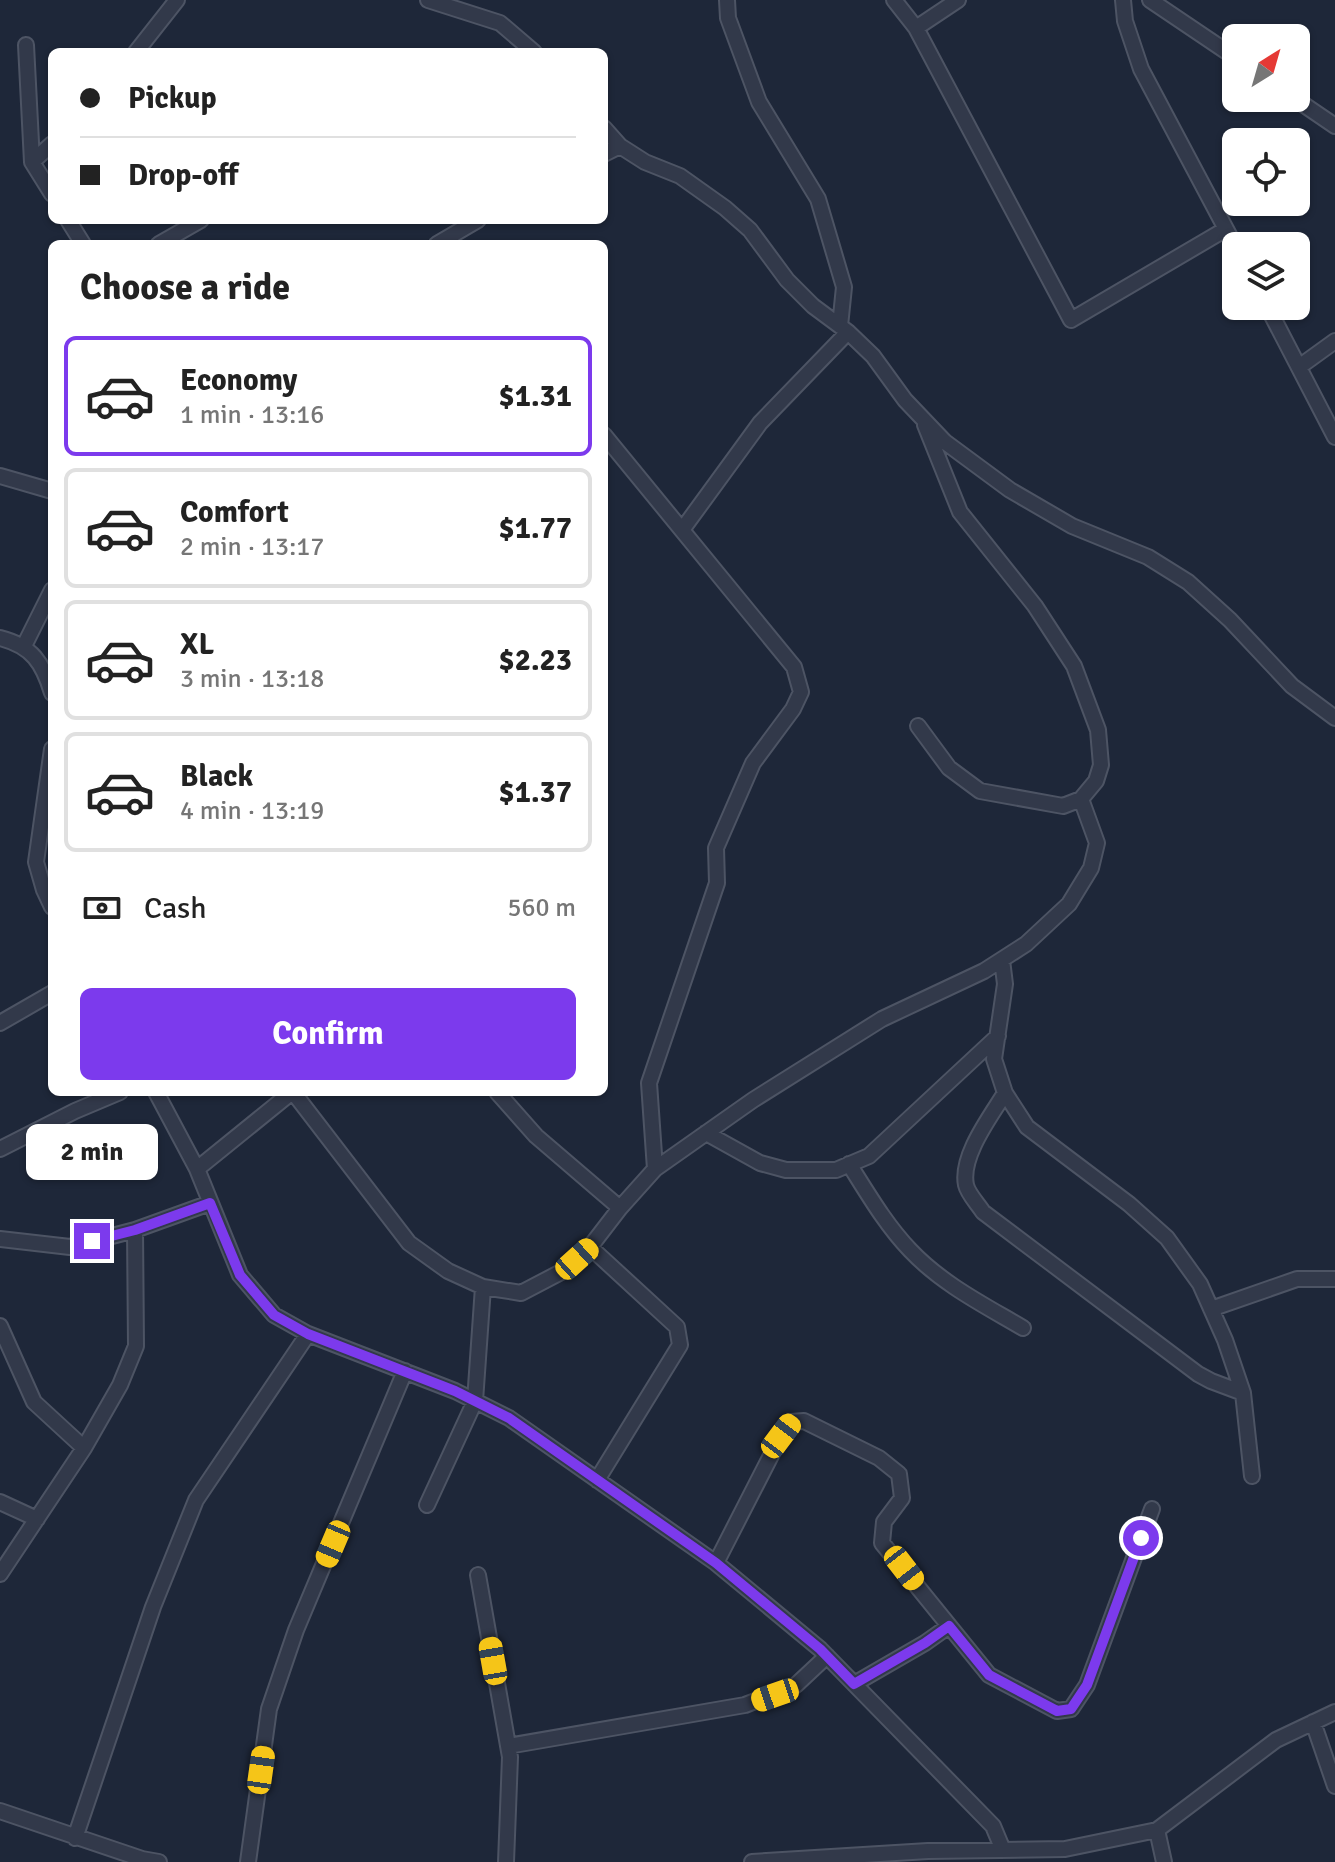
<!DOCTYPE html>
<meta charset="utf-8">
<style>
:root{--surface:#fff;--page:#f6f6f6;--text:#222;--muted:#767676;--line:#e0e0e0;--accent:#7c3aed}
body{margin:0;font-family:Signika,sans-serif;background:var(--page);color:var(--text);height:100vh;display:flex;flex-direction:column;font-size:30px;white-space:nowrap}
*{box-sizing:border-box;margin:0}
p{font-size:26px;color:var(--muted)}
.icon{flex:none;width:44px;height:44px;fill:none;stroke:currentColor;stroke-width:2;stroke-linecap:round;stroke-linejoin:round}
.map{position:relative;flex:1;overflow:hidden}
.panel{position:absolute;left:48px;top:240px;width:560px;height:856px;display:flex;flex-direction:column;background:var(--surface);border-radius:12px;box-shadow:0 2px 6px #0004}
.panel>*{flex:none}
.hud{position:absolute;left:48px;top:48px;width:560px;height:176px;border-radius:12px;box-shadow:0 2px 6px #0004;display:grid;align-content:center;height:176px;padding:0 32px;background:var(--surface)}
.needle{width:52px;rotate:37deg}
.controls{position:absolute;left:1222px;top:24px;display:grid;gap:16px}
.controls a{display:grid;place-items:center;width:88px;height:88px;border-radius:12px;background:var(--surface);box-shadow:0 2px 6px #0004;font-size:40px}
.end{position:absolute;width:36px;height:36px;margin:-18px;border:10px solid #7c3aed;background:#fff;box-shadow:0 0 0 4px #fff}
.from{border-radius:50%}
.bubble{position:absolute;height:56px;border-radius:12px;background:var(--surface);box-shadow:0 2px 6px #0004;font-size:26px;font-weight:700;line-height:56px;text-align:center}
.car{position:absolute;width:24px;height:48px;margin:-24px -12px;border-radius:10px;box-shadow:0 0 6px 2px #0007;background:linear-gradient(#f5c518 24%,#345 0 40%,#f5c518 0 76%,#345 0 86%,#f5c518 0)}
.hud b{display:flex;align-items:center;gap:28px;height:76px;font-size:30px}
.hud b+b{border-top:2px solid var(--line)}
.hud i{width:20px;height:20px;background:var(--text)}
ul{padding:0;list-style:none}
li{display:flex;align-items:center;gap:24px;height:120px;margin:0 16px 12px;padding:0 16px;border:4px solid var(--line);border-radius:12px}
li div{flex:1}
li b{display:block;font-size:30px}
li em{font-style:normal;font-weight:700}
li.selected{border-color:var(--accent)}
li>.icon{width:72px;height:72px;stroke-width:1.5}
h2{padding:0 32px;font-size:36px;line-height:96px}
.pay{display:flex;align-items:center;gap:20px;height:88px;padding:0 32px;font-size:30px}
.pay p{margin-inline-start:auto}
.action{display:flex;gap:16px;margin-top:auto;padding:16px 32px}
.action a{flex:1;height:92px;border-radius:12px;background:var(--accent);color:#fff;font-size:32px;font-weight:700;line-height:92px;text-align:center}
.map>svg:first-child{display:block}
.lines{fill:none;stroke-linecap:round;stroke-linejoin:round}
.minor-casing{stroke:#4d5464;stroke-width:18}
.minor{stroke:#32394a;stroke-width:14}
.route{stroke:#7c3aed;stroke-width:10}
</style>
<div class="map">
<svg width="1335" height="1862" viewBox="0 0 1335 1862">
<rect width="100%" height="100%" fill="#1e2739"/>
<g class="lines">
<!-- minor casing -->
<g class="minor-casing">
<path id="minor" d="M428 0 500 23 534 52
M727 0 728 18 759 102 818 199 844 287 840 326
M894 0 916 28 1071 320 1226 229
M1123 0 1125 21 1141 69 1236 248
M1150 0 1236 58
M916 28 958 0
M26 45 32 162 52 194
M136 52 177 0
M1294 98 1335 126
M604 128 620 146 645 162 680 176 725 208 750 230 787 280 813 306 848 332 873 356 905 400 945 442 1010 490 1072 526 1148 557 1188 582 1230 620 1292 686 1335 718
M604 154 620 146
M32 162 52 144
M68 220 83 244
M159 244 201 220
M437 244 478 220
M1267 306 1335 437
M1299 367 1335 341
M604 435 794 667 801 692 793 709 753 763 716 848 717 883 649 1083 655 1169
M0 476 52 491
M682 530 760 423 848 332
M0 638C32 646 43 663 52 693
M24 646 52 590
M918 726 949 768 980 791 1063 806 1081 799 1096 781 1101 765 1098 730 1074 666 1035 606 960 512 925 425
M52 749 36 862 44 890 52 907
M1002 960 1005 984 994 1059 1005 1093 1027 1127 1129 1204 1167 1238 1200 1284 1225 1340 1243 1393 1252 1476
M0 1023 52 993
M156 1092 197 1169 240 1275 274 1315 308 1334 455 1391 509 1418 716 1563 820 1649 993 1826 1003 1850
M293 1092 409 1243 448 1271 483 1287 521 1293 563 1271 590 1247 620 1208 655 1169 753 1100 882 1019 984 971 1026 944 1069 904 1091 868 1097 843 1081 799
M497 1092 536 1136 620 1208
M1005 1093C991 1116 960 1156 966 1185 968 1194 978 1204 983 1212L1198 1374 1211 1381 1243 1393
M706 1133 760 1163 786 1170H836L869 1156 998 1036
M0 1149 75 1111 120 1092
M849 1164C868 1194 886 1225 910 1250 942 1284 984 1305 1023 1328
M197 1169 292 1092
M0 1239 70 1247 135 1230 210 1203
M590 1247 677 1327 680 1345 597 1480
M1211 1309 1297 1279H1335
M0 1326 34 1402 84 1448
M0 1502 37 1519
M427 1505 475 1401 483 1287
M716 1563 781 1436 791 1422 804 1421 879 1458 899 1474 902 1498 884 1522 882 1543 989 1675 1057 1711 1071 1709 1087 1685 1152 1509
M0 1574 84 1448 120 1385 136 1346 135 1230
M478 1575 510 1757 506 1862
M854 1684 925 1643 949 1626
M1313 1722 1335 1786
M508 1746 745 1705 796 1685 827 1656
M0 1811 142 1859 159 1862
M1157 1830 1164 1862
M75 1838 153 1607 196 1500 308 1334
M248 1862 269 1709 296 1630 405 1371
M752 1862 928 1851 1065 1849 1157 1830 1276 1740 1335 1712"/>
</g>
<!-- minor -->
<use href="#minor" class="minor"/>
</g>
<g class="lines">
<!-- route -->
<path class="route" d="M92 1241 135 1230 210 1203 240 1275 274 1315 308 1334 455 1391 509 1418 716 1563 820 1649 854 1684 925 1643 949 1626 989 1675 1057 1711 1071 1709 1087 1685 1141 1538"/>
</g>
</svg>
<div class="controls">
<a><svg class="needle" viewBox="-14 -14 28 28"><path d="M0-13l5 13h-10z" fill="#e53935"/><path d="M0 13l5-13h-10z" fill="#767676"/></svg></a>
<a><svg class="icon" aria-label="locate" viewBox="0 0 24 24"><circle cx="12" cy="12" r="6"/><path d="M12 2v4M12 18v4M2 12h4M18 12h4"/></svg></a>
<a><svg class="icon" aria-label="layers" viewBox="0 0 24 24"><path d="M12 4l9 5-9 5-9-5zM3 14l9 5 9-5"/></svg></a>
</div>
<i class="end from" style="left:1141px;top:1538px"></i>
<i class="end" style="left:92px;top:1241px"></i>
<div class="bubble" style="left:26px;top:1124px;width:132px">2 min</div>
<i class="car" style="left:577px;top:1259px;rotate:48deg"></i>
<i class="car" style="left:781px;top:1436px;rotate:37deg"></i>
<i class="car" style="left:333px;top:1544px;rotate:203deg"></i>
<i class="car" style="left:904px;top:1568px;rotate:142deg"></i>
<i class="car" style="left:493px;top:1661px;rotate:350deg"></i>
<i class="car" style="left:775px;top:1695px;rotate:251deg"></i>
<i class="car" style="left:261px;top:1770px;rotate:8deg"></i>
<div class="hud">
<b><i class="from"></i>Pickup</b>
<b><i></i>Drop-off</b>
</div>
<section class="panel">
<h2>Choose a ride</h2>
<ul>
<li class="selected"><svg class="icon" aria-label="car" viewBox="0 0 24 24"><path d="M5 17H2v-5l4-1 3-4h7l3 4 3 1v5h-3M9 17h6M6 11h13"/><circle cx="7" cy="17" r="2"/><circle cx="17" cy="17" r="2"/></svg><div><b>Economy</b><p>1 min · 13:16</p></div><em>$1.31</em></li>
<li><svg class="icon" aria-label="car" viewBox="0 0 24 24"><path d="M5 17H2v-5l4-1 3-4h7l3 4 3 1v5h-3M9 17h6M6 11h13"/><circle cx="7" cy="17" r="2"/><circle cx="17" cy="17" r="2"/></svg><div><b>Comfort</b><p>2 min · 13:17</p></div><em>$1.77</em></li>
<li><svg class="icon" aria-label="car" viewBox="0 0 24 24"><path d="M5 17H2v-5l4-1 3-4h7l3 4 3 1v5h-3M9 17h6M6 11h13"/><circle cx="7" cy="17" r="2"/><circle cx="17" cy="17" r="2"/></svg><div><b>XL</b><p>3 min · 13:18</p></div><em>$2.23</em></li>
<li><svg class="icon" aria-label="car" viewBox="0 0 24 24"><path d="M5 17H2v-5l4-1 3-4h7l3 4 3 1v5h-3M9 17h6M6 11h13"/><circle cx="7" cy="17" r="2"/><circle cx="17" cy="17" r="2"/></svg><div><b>Black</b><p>4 min · 13:19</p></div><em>$1.37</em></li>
</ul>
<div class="pay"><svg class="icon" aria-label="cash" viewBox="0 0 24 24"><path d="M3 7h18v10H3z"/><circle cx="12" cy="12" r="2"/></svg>Cash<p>560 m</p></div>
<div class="action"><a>Confirm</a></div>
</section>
</div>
